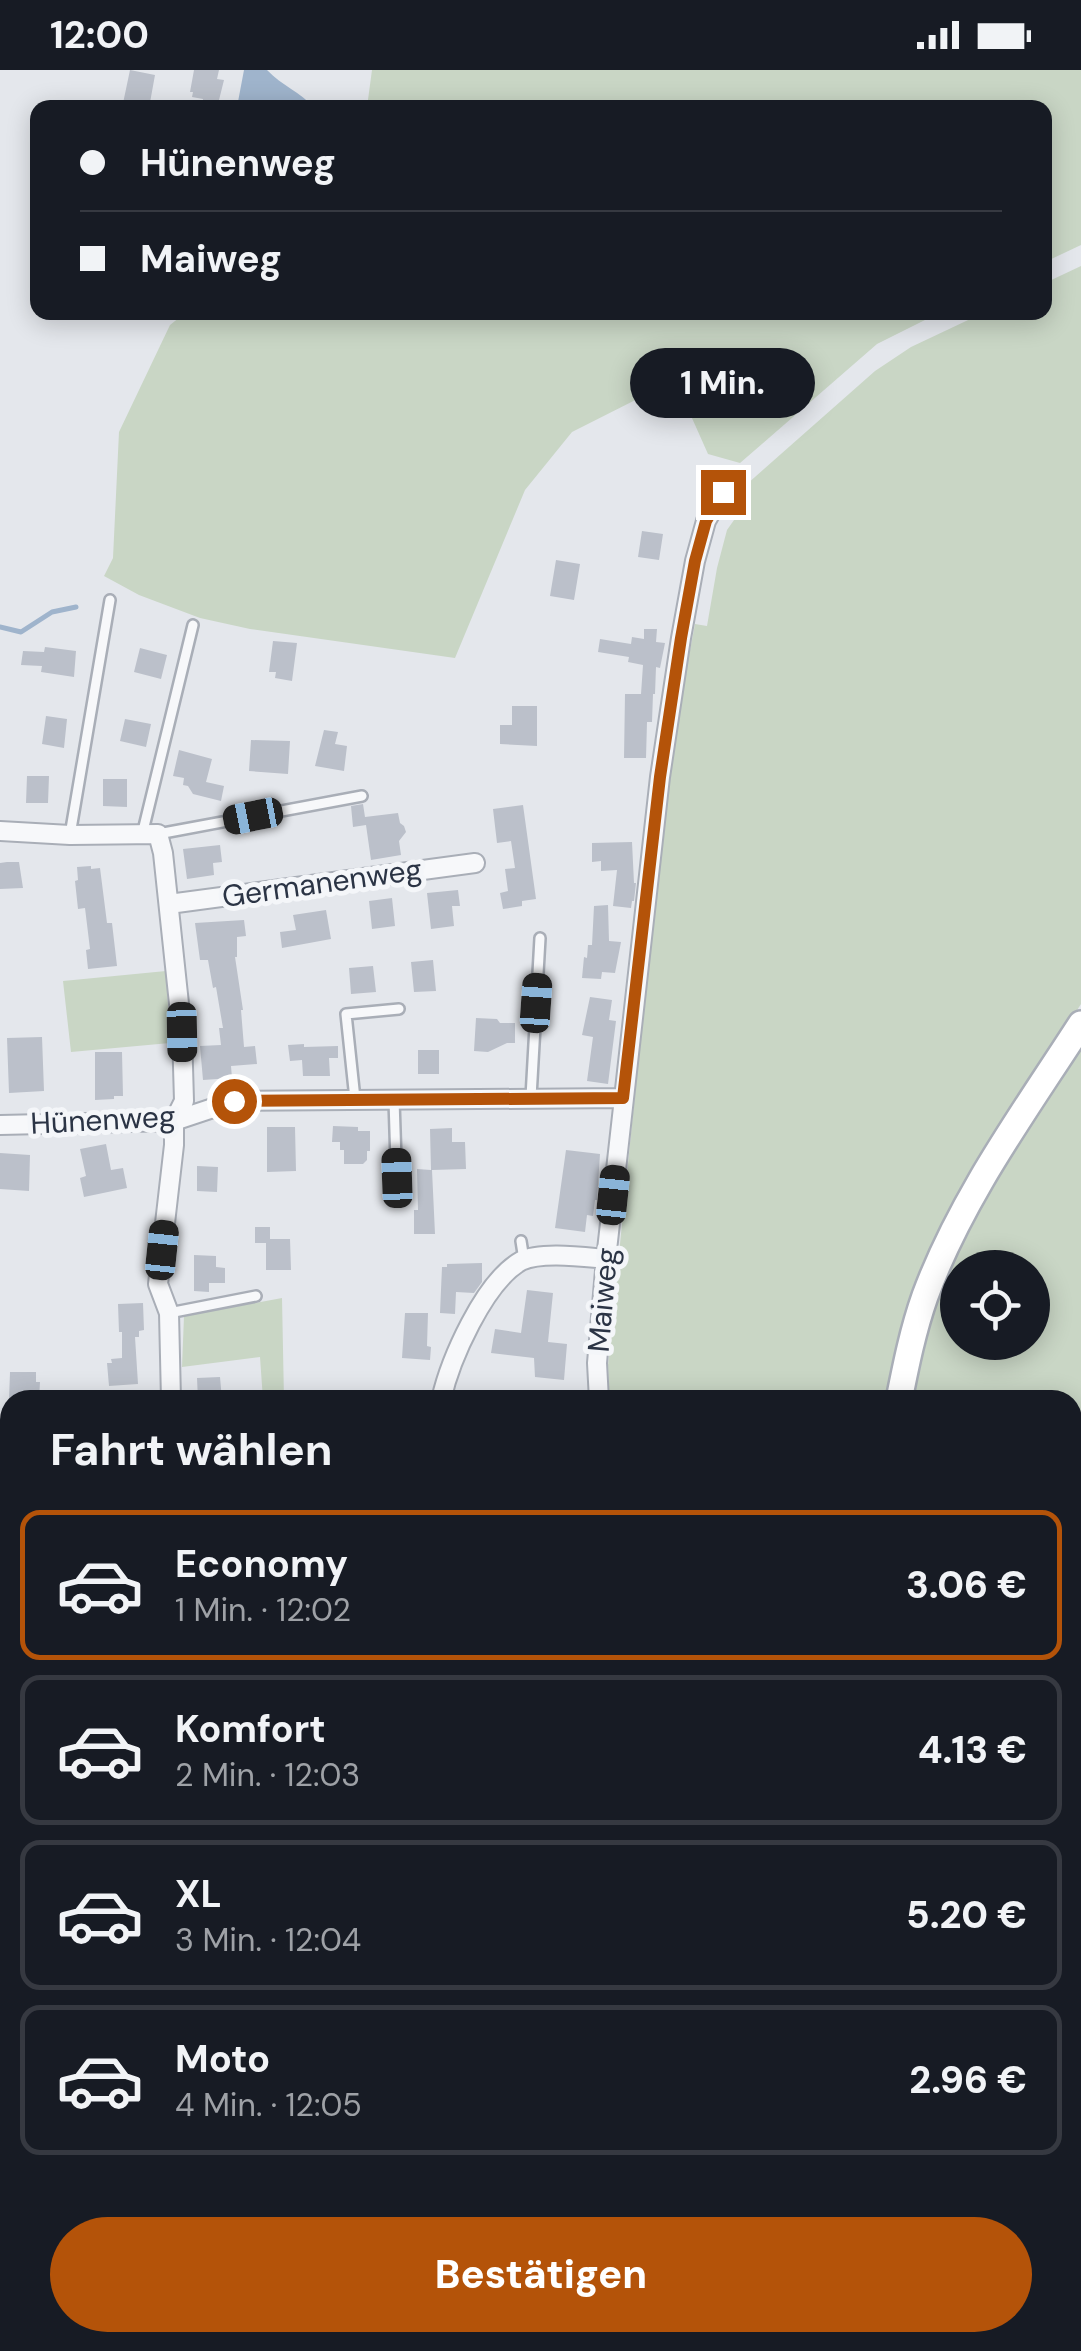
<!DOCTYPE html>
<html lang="de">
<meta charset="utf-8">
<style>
:root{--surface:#171b24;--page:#242831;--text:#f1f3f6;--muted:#9ea1a6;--line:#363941;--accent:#b45309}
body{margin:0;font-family:"DM Sans",sans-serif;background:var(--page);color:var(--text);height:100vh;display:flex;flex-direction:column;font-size:38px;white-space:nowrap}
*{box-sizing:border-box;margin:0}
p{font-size:32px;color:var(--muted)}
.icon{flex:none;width:55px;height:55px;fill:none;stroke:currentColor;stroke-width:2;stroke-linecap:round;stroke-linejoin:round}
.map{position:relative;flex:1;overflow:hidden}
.sheet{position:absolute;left:0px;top:1320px;width:1082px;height:962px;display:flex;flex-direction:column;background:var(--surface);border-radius:30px 30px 0 0;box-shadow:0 5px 25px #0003}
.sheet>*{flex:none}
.top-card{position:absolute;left:30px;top:30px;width:1022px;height:220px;border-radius:20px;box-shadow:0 5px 25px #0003;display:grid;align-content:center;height:220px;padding:0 50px;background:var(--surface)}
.buttons{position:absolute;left:940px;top:1180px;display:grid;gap:20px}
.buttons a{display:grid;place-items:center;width:110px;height:110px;border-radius:50%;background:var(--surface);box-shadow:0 5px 25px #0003;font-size:50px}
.end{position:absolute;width:45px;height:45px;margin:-22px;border:12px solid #b45309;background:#fff;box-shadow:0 0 0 5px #fff}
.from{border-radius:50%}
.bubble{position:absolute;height:70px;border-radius:35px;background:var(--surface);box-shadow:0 5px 25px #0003;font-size:32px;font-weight:800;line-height:70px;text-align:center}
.car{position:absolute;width:30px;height:60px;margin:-30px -15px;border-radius:12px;box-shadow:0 0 8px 2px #0007;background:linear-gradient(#222 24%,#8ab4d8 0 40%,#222 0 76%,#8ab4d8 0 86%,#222 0)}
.top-card b{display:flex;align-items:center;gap:35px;height:95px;font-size:38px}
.top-card b+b{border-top:2px solid var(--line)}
.top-card i{width:25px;height:25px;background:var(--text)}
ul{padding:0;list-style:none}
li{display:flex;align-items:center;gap:30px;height:150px;margin:0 20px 15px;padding:0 30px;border:5px solid var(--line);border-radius:20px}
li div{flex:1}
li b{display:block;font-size:38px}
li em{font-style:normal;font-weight:800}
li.selected{border-color:var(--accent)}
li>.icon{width:90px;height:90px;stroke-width:1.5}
h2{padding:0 50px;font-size:45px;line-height:120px}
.button{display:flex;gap:20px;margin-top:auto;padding:20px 50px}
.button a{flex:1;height:115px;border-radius:60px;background:var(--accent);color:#fff;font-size:40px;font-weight:800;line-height:115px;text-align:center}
.status{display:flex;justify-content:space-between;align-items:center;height:70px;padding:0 50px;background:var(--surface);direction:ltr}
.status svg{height:28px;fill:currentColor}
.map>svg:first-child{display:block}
.green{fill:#c9d6c5;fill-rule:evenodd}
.water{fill:#9fb4cc}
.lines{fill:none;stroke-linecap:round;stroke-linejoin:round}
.stream{stroke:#9fb4cc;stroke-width:5}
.building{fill:#bbc0ca}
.lane-casing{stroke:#a9aeb7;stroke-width:14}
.street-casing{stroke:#a9aeb7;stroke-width:22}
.secondary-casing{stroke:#a9aeb7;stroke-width:30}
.lane{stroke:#f7f8fa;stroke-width:9}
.street{stroke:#f7f8fa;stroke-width:18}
.secondary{stroke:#fff;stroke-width:25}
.route{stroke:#b45309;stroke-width:12}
.labels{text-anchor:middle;stroke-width:10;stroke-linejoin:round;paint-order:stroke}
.street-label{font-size:30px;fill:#2b3445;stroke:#f4f6f9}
</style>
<div class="status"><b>12:00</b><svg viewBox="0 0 49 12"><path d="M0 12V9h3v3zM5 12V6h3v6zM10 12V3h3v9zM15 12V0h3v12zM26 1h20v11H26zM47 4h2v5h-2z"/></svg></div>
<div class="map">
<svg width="1081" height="2281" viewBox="0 0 1081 2281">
<rect width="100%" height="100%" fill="#e4e7ec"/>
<!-- green -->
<path class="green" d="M372 0H1081V175L1045 192V38L367 37Z
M1081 196V934L979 1091 944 1151 915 1220 899 1273 887 1330H609L608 1295 654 832 679 638 695 554 707 556 717 498 727 460 746 433 738 422 875 301 911 277 983 243 1045 242V213Z
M185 243 187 242 939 243 877 274 740 393 708 384 675 310 572 362 525 420 455 588 250 559 200 548 139 525 104 506 113 488 119 362 170 255Z
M166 901 170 973 71 982 63 911Z
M1081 975V2281H900L898 2273 1072 2272V1330H914C920 1297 926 1263 937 1232 972 1140 1029 1058 1081 975ZM958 1198H1032V1272H958Z
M282 1228 284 1330H263L260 1287 182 1297 184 1246Z
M10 1919V2224L0 2228V1922Z"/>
<!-- water -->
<path class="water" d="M244 0H267C282 16 301 22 313 37H237Z"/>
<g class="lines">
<!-- stream -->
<path class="stream" d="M0 557 21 562 52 542 76 537"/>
</g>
<!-- building -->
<path class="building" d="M130 0 155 5 149 38H122Z
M194 0H219L217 9 224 10 217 38H202L203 29 192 27 193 22H190Z
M642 461 663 464 659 490 638 487Z
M556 490 580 494 574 530 550 526Z
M644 559H657L656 572 665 573 660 598 656 597 655 624H641L643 595 628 592 629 587 598 582 600 569 631 574 632 567 644 569Z
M273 571 297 573 292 611 275 608 276 602H269Z
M45 577 76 581 74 607 41 602 42 596 21 595 23 581 44 582Z
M140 578 167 585 161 609 134 602Z
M625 624H653L652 652H647L646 688H624Z
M512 636H537V676L500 674V655H512Z
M46 646 67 649 64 678 42 674Z
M125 649 151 654 146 677 120 671Z
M324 660 338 662 335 674 347 676 344 701 315 696Z
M251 670 290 671 288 704 249 701Z
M179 680 212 689 206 712 224 716 221 731 193 724 188 716 183 715 184 708 173 706Z
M27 706H49L48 733H26Z
M103 709H127V737L103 736Z
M363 734 365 747 398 743 400 753 404 756 406 762 399 771 401 785 371 790 366 755 353 757 351 736Z
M523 735 536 829 522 831V836L503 839 500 823 508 821 505 799 515 798 511 771 497 773 493 739Z
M632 772 634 813H636L634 831H632L631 838 613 836 617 800 601 801V791L592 792V773Z
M220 775 222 792 213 793 214 805 187 809 183 779Z
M7 792H19L23 818 0 819V793Z
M91 796V799L100 798 107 853H112L117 896 88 899 86 880 90 879 85 838 78 839 75 811 78 810 77 797Z
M458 820 460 836H452L454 856 431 859 427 823Z
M392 828 395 856 372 859 369 831Z
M608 835 609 871 621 872 615 903 602 902 601 909 582 908 584 887 587 888 588 875H592L594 836Z
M326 840 331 869 282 878 280 862 296 860 293 845Z
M244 850 246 866 237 867V887H235L243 940H241L244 977 255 976 257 994 231 996 232 1008 203 1010 200 976 221 975 219 958H223L216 917 213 918 208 890H200L195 853Z
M433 890 436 921 414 922 411 892Z
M373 896 376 922 351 924 349 898Z
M590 927 612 930 609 950 616 951 608 1014 587 1011 593 967 582 965Z
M476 948 497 949 500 953H515V973H507L488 982 474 981Z
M42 967 44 1021 9 1023 7 968Z
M304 974V977L338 976V988H329L330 1006H303L302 990 290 991 288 975Z
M418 980H439V1004H418Z
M95 982H122L123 1026H114V1029L95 1030Z
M333 1056 358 1057V1061H370V1081H367V1090L363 1094H344V1080H340V1072H332Z
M267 1057H295L296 1101 267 1102Z
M452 1058V1072H465L466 1099 432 1100 435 1164H414V1140H418L417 1099 431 1100 430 1059Z
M106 1074 111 1100 123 1098 127 1118 84 1127 80 1108 86 1106 80 1079Z
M566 1080 600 1084 597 1130H595L593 1146 587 1145 585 1162 555 1158Z
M0 1083 30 1085 29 1121 0 1119Z
M197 1096 218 1097 217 1122 197 1121Z
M255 1157H270V1169H290L291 1200H266V1173H255Z
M194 1185 216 1186V1197L225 1198V1213H209V1222L194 1221Z
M482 1193V1212L474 1223 456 1222 455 1244 440 1243 442 1197H447V1194Z
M527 1220 553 1223 548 1272 567 1274 564 1310 535 1307 534 1288 491 1283 495 1259 521 1263Z
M143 1233 144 1260 139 1261V1267H135L138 1314 109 1316 107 1293H112L111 1289 122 1288V1262H119L118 1234Z
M405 1243H428L427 1276 431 1277 430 1290 402 1288Z
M10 1302H36V1312H40L39 1330H9Z
M220 1307 222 1330H198L197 1308Z"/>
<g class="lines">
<!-- lane casing -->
<g class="lane-casing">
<path id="lane" d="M158 764 362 726
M70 765 110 530
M142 765 193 555
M531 1027 540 868
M355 1029 346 944 399 939
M394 1030 397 1122
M521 1171 524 1190
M169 1243 256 1226
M0 1723H10
M0 2174H10
M217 2281 218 2272"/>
</g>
<!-- street casing -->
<g class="street-casing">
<path id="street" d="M0 761 70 765 158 764 163 783 182 962 184 1031 174 1051V1075L158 1214 169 1243 171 1330
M169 834 475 793
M0 1055 174 1051 234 1031 623 1028
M441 1330C450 1290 484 1212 521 1191 541 1181 584 1187 606 1189
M599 1330 597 1293 606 1189 660 707 681 568 695 491 706 451 723 421
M0 1654 10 1653
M0 2241 10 2236
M580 2272V2281
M625 2272 681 2281
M719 2272 726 2281
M740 2272 746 2281"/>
</g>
<!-- secondary casing -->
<g class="secondary-casing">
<path id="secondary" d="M899 1330C906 1295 913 1260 925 1226 961 1128 1025 1041 1081 954
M887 2272 889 2281"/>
</g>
<!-- lane -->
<use href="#lane" class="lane"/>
<!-- street -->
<use href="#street" class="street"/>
<!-- secondary -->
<use href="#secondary" class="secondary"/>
</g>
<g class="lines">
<!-- route -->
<path class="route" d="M234 1031 623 1028 660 707 681 568 695 491 706 451 723 422"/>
</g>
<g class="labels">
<!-- street labels -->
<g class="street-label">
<text transform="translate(322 813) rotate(-8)" y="10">Germanenweg</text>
<text transform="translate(103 1050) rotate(-3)" y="10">Hünenweg</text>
<text transform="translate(603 1230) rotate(-85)" y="10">Maiweg</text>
</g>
</g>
</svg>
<div class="buttons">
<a><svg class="icon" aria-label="locate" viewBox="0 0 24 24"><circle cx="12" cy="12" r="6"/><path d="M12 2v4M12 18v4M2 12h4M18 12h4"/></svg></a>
</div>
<i class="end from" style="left:234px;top:1031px"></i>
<i class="end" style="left:723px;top:422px"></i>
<div class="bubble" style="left:630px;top:278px;width:185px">1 Min.</div>
<i class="car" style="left:253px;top:746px;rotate:259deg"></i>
<i class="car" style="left:536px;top:933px;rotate:4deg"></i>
<i class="car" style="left:182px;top:962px;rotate:179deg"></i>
<i class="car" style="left:397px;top:1108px;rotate:358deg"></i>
<i class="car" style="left:613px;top:1125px;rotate:6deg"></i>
<i class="car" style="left:162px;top:1180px;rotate:6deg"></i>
<div class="top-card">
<b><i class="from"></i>Hünenweg</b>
<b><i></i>Maiweg</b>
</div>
<section class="sheet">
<h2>Fahrt wählen</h2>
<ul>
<li class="selected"><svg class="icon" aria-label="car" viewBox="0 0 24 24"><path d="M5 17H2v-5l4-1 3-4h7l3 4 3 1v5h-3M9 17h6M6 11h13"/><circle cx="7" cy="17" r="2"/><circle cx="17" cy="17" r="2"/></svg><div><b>Economy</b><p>1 Min. · 12:02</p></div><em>3.06 €</em></li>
<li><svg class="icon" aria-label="car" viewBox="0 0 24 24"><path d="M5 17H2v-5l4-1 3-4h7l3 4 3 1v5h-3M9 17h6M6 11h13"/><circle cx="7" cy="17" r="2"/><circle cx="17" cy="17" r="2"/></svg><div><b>Komfort</b><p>2 Min. · 12:03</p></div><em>4.13 €</em></li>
<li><svg class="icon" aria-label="car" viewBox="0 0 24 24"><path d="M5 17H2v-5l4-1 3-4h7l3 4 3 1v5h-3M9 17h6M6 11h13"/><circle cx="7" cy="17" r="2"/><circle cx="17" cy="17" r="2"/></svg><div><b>XL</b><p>3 Min. · 12:04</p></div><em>5.20 €</em></li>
<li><svg class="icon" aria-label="car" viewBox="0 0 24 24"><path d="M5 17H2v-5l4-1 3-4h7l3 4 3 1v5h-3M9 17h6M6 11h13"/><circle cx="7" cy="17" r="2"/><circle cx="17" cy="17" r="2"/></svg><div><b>Moto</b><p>4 Min. · 12:05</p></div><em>2.96 €</em></li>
</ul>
<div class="button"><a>Bestätigen</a></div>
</section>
</div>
